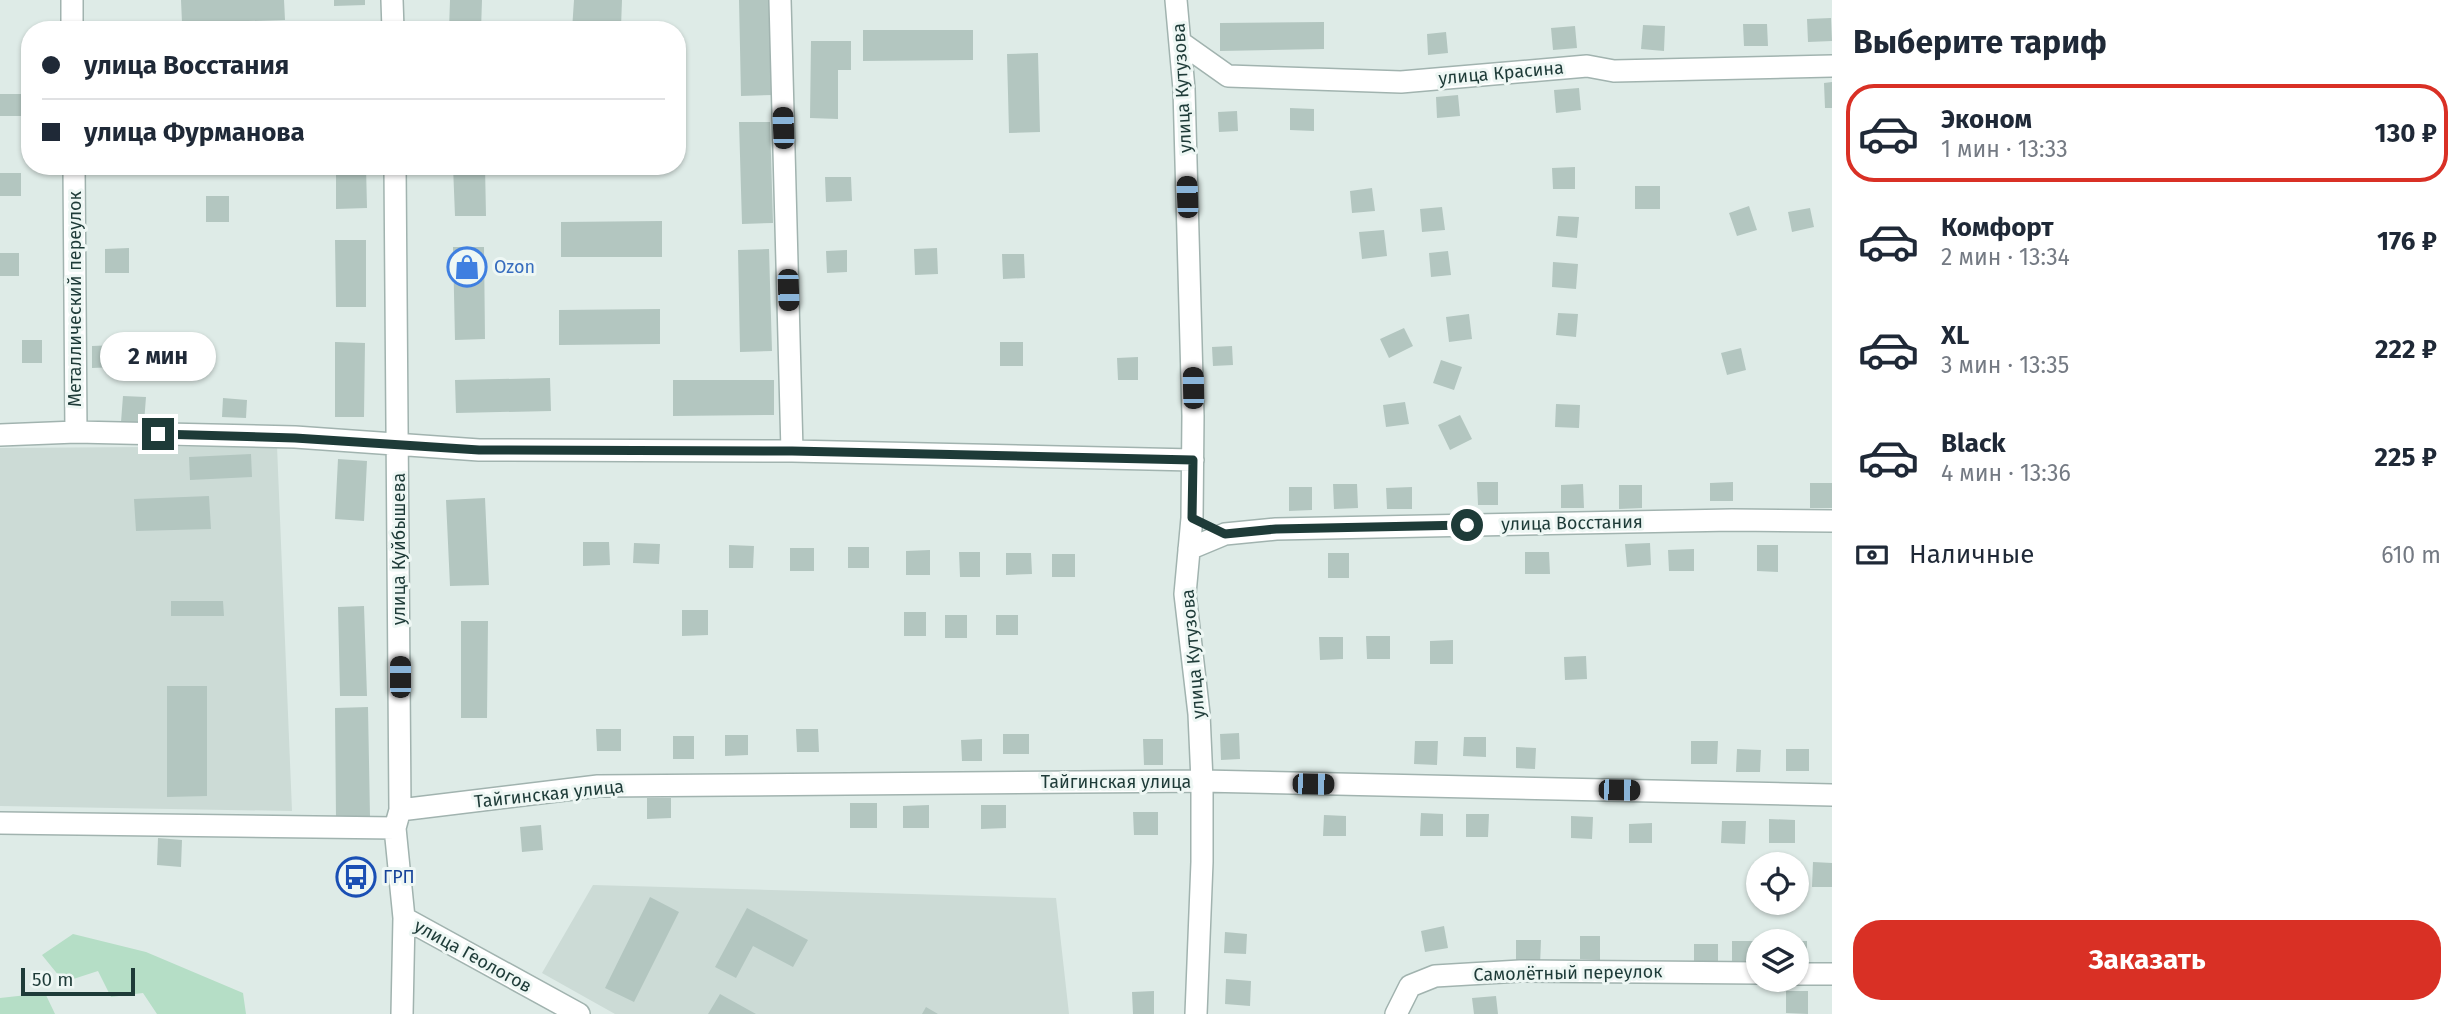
<!DOCTYPE html>
<html lang="ru">
<meta charset="utf-8">
<style>
:root{--surface:#fff;--page:#f2f2f3;--text:#1f2937;--muted:#747a83;--line:#e0e1e3;--accent:#d93025}
body{margin:0;font-family:"Fira Sans",sans-serif;background:var(--page);color:var(--text);height:100vh;display:flex;flex-direction:column;font-size:26px;white-space:nowrap}
*{box-sizing:border-box;margin:0}
p{font-size:23px;color:var(--muted)}
.icon{flex:none;width:38px;height:38px;fill:none;stroke:currentColor;stroke-width:2;stroke-linecap:round;stroke-linejoin:round}
.map{position:relative;flex:1;overflow:hidden}
.drawer{display:flex;flex-direction:column;background:var(--surface);width:630px}
.drawer>*{flex:none}
.hud{position:absolute;left:21px;top:21px;width:665px;height:154px;border-radius:28px;box-shadow:0 2px 5px #0004;display:grid;align-content:center;height:154px;padding:0 21px;background:var(--surface)}
.tools{position:absolute;left:1746px;top:852px;display:grid;gap:14px}
.tools a{display:grid;place-items:center;width:63px;height:63px;border-radius:50%;background:var(--surface);box-shadow:0 2px 5px #0004;font-size:35px}
.scale{position:absolute;left:21px;bottom:18px;width:114px;box-sizing:border-box;padding-left:7px;border:4px solid #1e3b38;border-top:0;font-size:19px;line-height:24px;white-space:nowrap;color:#1e3b38;-webkit-text-stroke:5px #eef7f4;paint-order:stroke}
.end{position:absolute;width:32px;height:32px;margin:-16px;border:9px solid #1e3b38;background:#fff;box-shadow:0 0 0 4px #fff}
.from{border-radius:50%}
.bubble{position:absolute;height:49px;border-radius:24px;background:var(--surface);box-shadow:0 2px 5px #0004;font-size:23px;font-weight:700;line-height:49px;text-align:center}
.car{position:absolute;width:21px;height:42px;margin:-21px -10px;border-radius:9px;box-shadow:0 0 5px 2px #0007;background:linear-gradient(#222 24%,#8ab4d8 0 40%,#222 0 76%,#8ab4d8 0 86%,#222 0)}
.hud b{display:flex;align-items:center;gap:24px;height:66px;font-size:26px}
.hud b+b{border-top:2px solid var(--line)}
.hud i{width:18px;height:18px;background:var(--text)}
ul{padding:0;list-style:none}
li{display:flex;align-items:center;gap:21px;height:98px;margin:0 14px 10px;padding:0 7px;border:4px solid transparent;border-radius:28px}
li div{flex:1}
li b{display:block;font-size:26px}
li em{font-style:normal;font-weight:700}
li.active{border-color:var(--accent)}
li>.icon{width:63px;height:63px;stroke-width:1.5}
h2{padding:0 21px;font-size:32px;line-height:84px}
.pay{display:flex;align-items:center;gap:18px;height:77px;padding:0 21px;font-size:26px}
.pay p{margin-inline-start:auto}
.cta{display:flex;gap:14px;margin-top:auto;padding:14px 21px}
.cta a{flex:1;height:80px;border-radius:28px;background:var(--accent);color:#fff;font-size:28px;font-weight:700;line-height:80px;text-align:center}
main{display:flex;flex:1;min-height:0}
.map>svg:first-child{display:block}
.built{fill:#ccdbd6}
.green{fill:#b5dec6}
.building{fill:#b3c6c0}
.lines{fill:none;stroke-linecap:round;stroke-linejoin:round}
.minor-casing{stroke:#a1b3af;stroke-width:24}
.minor{stroke:#fff;stroke-width:21}
.route{stroke:#1e3b38;stroke-width:9}
.labels{text-anchor:middle;stroke-width:6;stroke-linejoin:round;paint-order:stroke}
.street-label{font-size:18px;fill:#1e3b38;stroke:#eef7f4}
.shop-label{font-size:18px;fill:#366cbe;stroke:#eef7f4;text-anchor:start}
.transit-label{font-size:18px;fill:#164399;stroke:#eef7f4;text-anchor:start}
</style>
<main>
<div class="map">
<svg width="1832" height="1014" viewBox="0 0 1832 1014">
<rect width="100%" height="100%" fill="#deebe7"/>
<!-- built -->
<path class="built" d="M277 446 292 811 0 806V448Z
M593 885 1056 898 1069 1014H615L542 973Z"/>
<!-- green -->
<path class="green" d="M73 934 146 952 243 993 246 1014H157L143 993 111 997 98 971 64 982 42 955Z
M45 993 55 1014H0V998Z"/>
<!-- building -->
<path class="building" d="M181 0H284L285 20 182 23Z
M334 0H365V5L334 6Z
M450 0H482L481 30H449Z
M574 0H622L621 27 649 28V30H572Z
M739 0H770L773 95 741 96Z
M1831 18 1832 41 1808 42 1807 19Z
M1324 22V49L1220 51V23Z
M1743 24H1767L1768 46H1744Z
M1643 25 1665 26 1664 51 1641 49Z
M1575 26 1577 48 1553 50 1551 28Z
M863 30H973V60L863 61Z
M1446 32 1448 53 1428 55 1427 34Z
M811 41H851V70H838V119L810 118Z
M1038 53 1040 132 1009 133 1007 54Z
M1832 82V108H1825L1824 83Z
M1579 88 1581 110 1556 113 1554 90Z
M0 94H22V116H0Z
M1458 95 1460 116 1437 118 1436 97Z
M1290 108 1314 109V131L1290 130Z
M1237 111 1238 131 1219 132 1218 112Z
M739 122H770L773 223 742 224Z
M336 166H366L367 208 336 209Z
M453 166H485L486 216H455Z
M1575 167V189H1553L1552 168Z
M0 173H21V196H0Z
M825 177H851L852 201 826 202Z
M1635 186H1660V209H1635Z
M1372 188 1375 211 1352 213 1350 191Z
M206 196H229V222H206Z
M1749 206 1757 230 1737 236 1729 213Z
M1442 207 1445 230 1422 232 1420 209Z
M1810 208 1814 227 1792 232 1788 212Z
M1558 216 1579 217 1577 238 1556 236Z
M662 221V257H561V222Z
M1384 230 1387 256 1362 259 1359 232Z
M335 240H366V307H336Z
M453 247H484L485 339 455 340Z
M129 248V273H105V249Z
M937 248 938 274 915 275 914 249Z
M769 249 772 351 740 352 738 250Z
M847 250V272L827 273 826 251Z
M1448 251 1451 275 1431 277 1429 253Z
M0 253H19V276H0Z
M1002 254H1024L1025 278 1003 279Z
M1553 262 1578 264 1576 289 1552 287Z
M660 309V344L559 345V310Z
M1558 313 1578 314 1576 337 1556 335Z
M1469 314 1472 339 1449 342 1446 317Z
M1404 328 1413 346 1389 358 1380 339Z
M22 340H42V363H22Z
M335 342 365 343 364 417H335Z
M1000 342H1023V366H1000Z
M117 345V367L92 368V346Z
M1232 346 1233 365 1213 366 1212 347Z
M1741 348 1746 370 1727 375 1721 353Z
M1138 357V380H1118L1117 358Z
M1441 360 1462 367 1454 390 1433 383Z
M550 378 551 411 456 413 455 380Z
M673 380H774V415L673 416Z
M123 396 146 397 144 423 121 422Z
M223 398 247 400 246 418 222 417Z
M1405 402 1409 424 1386 427 1383 405Z
M1556 404 1580 405 1579 428 1555 427Z
M1460 415 1472 439 1450 450 1438 425Z
M251 454 252 477 190 480 189 457Z
M338 459 367 461 364 521 335 519Z
M1477 482H1498V505H1478Z
M1733 482V501H1710V483Z
M1810 483H1832V508H1810Z
M1333 484H1357L1358 508 1334 509Z
M1583 484 1584 508H1561V485Z
M1619 485H1642V508L1619 509Z
M1289 487H1312V510L1289 511Z
M1412 487V509H1387L1386 488Z
M209 496 211 529 136 531 134 499Z
M485 498 489 585 450 586 446 500Z
M583 542H609L610 565 583 566Z
M634 543 660 544 659 564 633 563Z
M1650 543 1651 565 1627 567 1625 544Z
M729 545 754 546 753 568H729Z
M1757 545H1778V572L1757 571Z
M848 547H869V568H848Z
M790 548H814V571H790Z
M1694 549V571H1669L1668 550Z
M930 550V575H906V551Z
M959 552H980V577H960Z
M1525 552H1549L1550 574H1525Z
M1006 553H1031L1032 574 1006 575Z
M1328 553H1349V578H1328Z
M1052 554H1075V577H1052Z
M171 601H223L224 616H171Z
M364 606 367 696H340L338 607Z
M682 610H708V635L682 636Z
M904 612H926V636H904Z
M945 615H967V638H945Z
M996 615H1018V635H996Z
M461 621H488L487 718H461Z
M1366 636H1390V659H1367Z
M1319 637H1343V659L1320 660Z
M1453 640V664H1430V641Z
M1586 656 1587 679 1565 680 1564 657Z
M167 686H207V796L167 797Z
M368 707 370 817 336 818 335 708Z
M596 729H621V751H597Z
M796 729H818L819 752H797Z
M1239 733 1240 759 1221 760 1220 734Z
M1003 734H1029V754H1003Z
M725 735H748V755L725 756Z
M673 736H694V759H673Z
M1464 737H1486V757L1463 756Z
M982 739V761H962L961 740Z
M1143 739H1163V765H1144Z
M1415 741H1438L1437 765 1414 764Z
M1691 741H1718L1717 764H1691Z
M1516 747 1536 748 1535 769 1516 768Z
M1737 749 1761 750 1760 772H1736Z
M1786 749H1809V771H1786Z
M647 798H671V818L647 819Z
M850 803H877V828H850Z
M929 805V828H903V806Z
M981 805H1006V828L981 829Z
M1133 812H1158V835H1134Z
M1421 813 1443 814V836H1420Z
M1466 814H1489L1488 837H1466Z
M1324 815 1346 816V836H1323Z
M1571 816 1593 817 1592 839 1571 838Z
M1769 819 1795 820V843H1769Z
M1722 821H1746L1745 844 1721 843Z
M1652 823V843H1629V824Z
M541 825 543 850 522 852 520 827Z
M158 838 182 840 181 867 157 865Z
M1813 862 1832 863V887H1812Z
M650 897 679 912 634 1002 605 988Z
M747 908 808 940 793 967 753 946 736 978 715 967Z
M1444 926 1448 948 1425 952 1421 931Z
M1225 932 1247 934 1246 954 1224 953Z
M1580 936H1600V960L1580 959Z
M1516 940H1541L1540 966H1516Z
M1732 941H1756V964H1732Z
M1797 941H1807V963H1797Z
M1694 944H1718V967H1694Z
M1226 979 1251 981 1250 1006 1225 1004Z
M1154 991V1014H1133L1132 992Z
M1786 991H1808V1014L1786 1013Z
M720 994 756 1014H708Z
M1496 996 1498 1014H1474L1472 998Z
M926 1007 938 1014H922Z"/>
<g class="lines">
<!-- minor casing -->
<g class="minor-casing">
<path id="minor" d="M72 0V30
M392 0 393 30
M780 0 792 451
M1176 0 1184 89 1193 416 1192 518 1185 594 1199 714 1202 781V862L1196 1014
M1180 42 1228 76 1401 82 1587 66 1614 71 1832 66
M74 166 76 432
M395 166 400 810 395 828 404 918 402 1014
M0 435 76 432 295 437 479 450 792 451 1193 460
M1189 549 1225 534 1276 529 1732 520 1832 521
M400 810 598 786 1202 781 1832 795
M0 823 395 828
M404 918 579 1014
M1797 974H1832
M1396 1014 1410 986 1435 976 1520 971 1759 973"/>
</g>
<!-- minor -->
<use href="#minor" class="minor"/>
</g>
<g class="lines">
<!-- route -->
<path class="route" d="M158 434 295 438 479 450 792 451 1193 460 1192 518 1225 534 1276 529 1467 525"/>
</g>
<!-- icons -->
<defs>
<g id="shop-ring" transform="scale(2.0125)"><circle r="9.5" fill="#eef7f4" stroke="#3f7fe0" stroke-width="1.5"/><path d="M-5-2.5h2.3a2.7 3.5 0 0 1 5.4 0H5L5.5 6h-11ZM-1.5-2.5h3a1.5 2.3 0 0 0-3 0Z" fill="#3f7fe0"/></g>
<g id="bus-ring" transform="scale(2.0125)"><circle r="9.5" fill="#eef7f4" stroke="#1a4fb4" stroke-width="1.5"/><path d="M-5-6H5V4H4V6H2V4H-2V6H-4V4H-5ZM-3.5-4V0h7V-4ZM-3.5 1.2v1.5H-2V1.2ZM2 1.2v1.5H3.5V1.2Z" fill="#1a4fb4"/></g>
</defs>
<g fill-rule="evenodd">
<use href="#shop-ring" x="467" y="267"/>
<use href="#bus-ring" x="356" y="877"/>
</g>
<g class="labels">
<!-- street labels -->
<g class="street-label">
<text transform="translate(1501 73) rotate(-5)" y="6">улица Красина</text>
<text transform="translate(1182 88) rotate(-93)" y="6">улица Кутузова</text>
<text transform="translate(75 299) rotate(-90)" y="6">Металлический переулок</text>
<text transform="translate(1572 523) rotate(-1)" y="6">улица Восстания</text>
<text transform="translate(399 549) rotate(-90)" y="6">улица Куйбышева</text>
<text transform="translate(1193 654) rotate(-95)" y="6">улица Кутузова</text>
<text x="1116" y="788">Тайгинская улица</text>
<text transform="translate(549 794) rotate(-6)" y="6">Тайгинская улица</text>
<text transform="translate(473 956) rotate(29)" y="6">улица Геологов</text>
<text transform="translate(1568 973) rotate(-1)" y="6">Самолётный переулок</text>
</g>
<!-- shop labels -->
<g class="shop-label">
<text x="494" y="273">Ozon</text>
</g>
<!-- transit labels -->
<g class="transit-label">
<text x="383" y="883">ГРП</text>
</g>
</g>
</svg>
<div class="tools">
<a><svg class="icon" aria-label="locate" viewBox="0 0 24 24"><circle cx="12" cy="12" r="6"/><path d="M12 2v4M12 18v4M2 12h4M18 12h4"/></svg></a>
<a><svg class="icon" aria-label="layers" viewBox="0 0 24 24"><path d="M12 4l9 5-9 5-9-5zM3 14l9 5 9-5"/></svg></a>
</div>
<div class="scale">50 m</div>
<i class="end from" style="left:1467px;top:525px"></i>
<i class="end" style="left:158px;top:434px"></i>
<div class="bubble" style="left:100px;top:332px;width:116px">2 мин</div>
<i class="car" style="left:783px;top:128px;rotate:358deg"></i>
<i class="car" style="left:1187px;top:197px;rotate:358deg"></i>
<i class="car" style="left:788px;top:290px;rotate:178deg"></i>
<i class="car" style="left:1193px;top:388px;rotate:359deg"></i>
<i class="car" style="left:400px;top:677px;rotate:0deg"></i>
<i class="car" style="left:1313px;top:784px;rotate:91deg"></i>
<i class="car" style="left:1619px;top:790px;rotate:91deg"></i>
<div class="hud">
<b><i class="from"></i>улица Восстания</b>
<b><i></i>улица Фурманова</b>
</div>
</div>
<section class="drawer">
<h2>Выберите тариф</h2>
<ul>
<li class="active"><svg class="icon" aria-label="car" viewBox="0 0 24 24"><path d="M5 17H2v-5l4-1 3-4h7l3 4 3 1v5h-3M9 17h6M6 11h13"/><circle cx="7" cy="17" r="2"/><circle cx="17" cy="17" r="2"/></svg><div><b>Эконом</b><p>1 мин · 13:33</p></div><em>130 ₽</em></li>
<li><svg class="icon" aria-label="car" viewBox="0 0 24 24"><path d="M5 17H2v-5l4-1 3-4h7l3 4 3 1v5h-3M9 17h6M6 11h13"/><circle cx="7" cy="17" r="2"/><circle cx="17" cy="17" r="2"/></svg><div><b>Комфорт</b><p>2 мин · 13:34</p></div><em>176 ₽</em></li>
<li><svg class="icon" aria-label="car" viewBox="0 0 24 24"><path d="M5 17H2v-5l4-1 3-4h7l3 4 3 1v5h-3M9 17h6M6 11h13"/><circle cx="7" cy="17" r="2"/><circle cx="17" cy="17" r="2"/></svg><div><b>XL</b><p>3 мин · 13:35</p></div><em>222 ₽</em></li>
<li><svg class="icon" aria-label="car" viewBox="0 0 24 24"><path d="M5 17H2v-5l4-1 3-4h7l3 4 3 1v5h-3M9 17h6M6 11h13"/><circle cx="7" cy="17" r="2"/><circle cx="17" cy="17" r="2"/></svg><div><b>Black</b><p>4 мин · 13:36</p></div><em>225 ₽</em></li>
</ul>
<div class="pay"><svg class="icon" aria-label="cash" viewBox="0 0 24 24"><path d="M3 7h18v10H3z"/><circle cx="12" cy="12" r="2"/></svg>Наличные<p>610 m</p></div>
<div class="cta"><a>Заказать</a></div>
</section>
</main>
